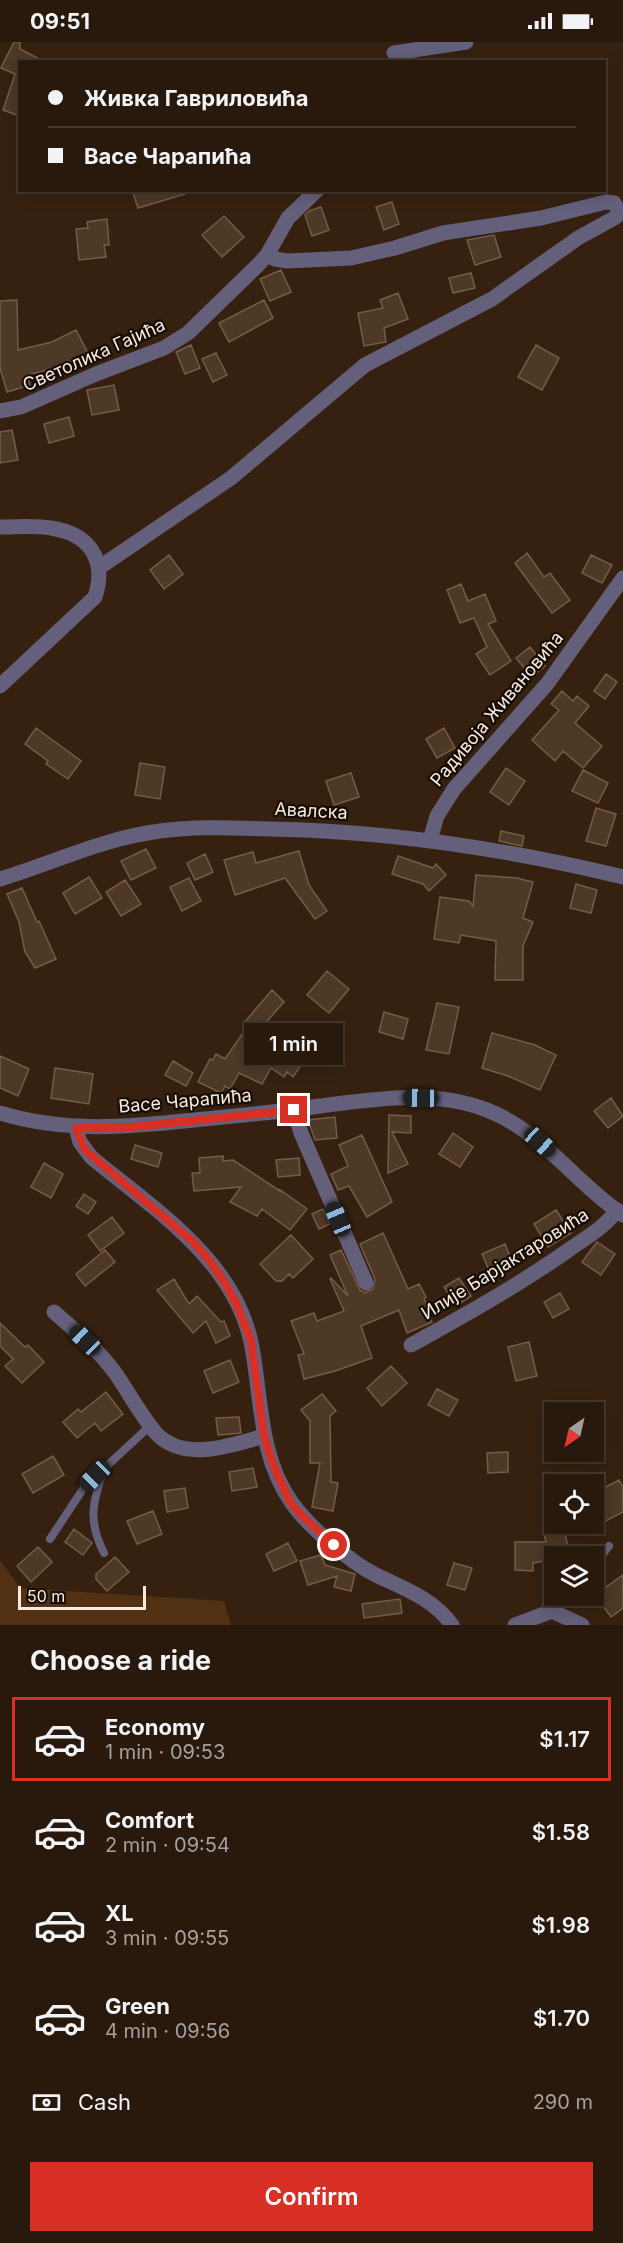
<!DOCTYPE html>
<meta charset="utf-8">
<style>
:root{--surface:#28190c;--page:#34261a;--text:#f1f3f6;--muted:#a5a09d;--line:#44382d;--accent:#d93025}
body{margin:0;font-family:Inter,sans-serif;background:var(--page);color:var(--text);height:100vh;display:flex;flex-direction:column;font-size:22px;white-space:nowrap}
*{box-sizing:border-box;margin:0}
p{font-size:20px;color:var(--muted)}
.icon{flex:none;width:33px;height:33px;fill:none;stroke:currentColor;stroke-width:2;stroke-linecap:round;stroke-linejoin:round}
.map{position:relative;height:1583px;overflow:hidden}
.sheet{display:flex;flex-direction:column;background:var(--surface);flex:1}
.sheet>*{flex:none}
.top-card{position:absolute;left:18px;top:18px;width:588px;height:132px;border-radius:0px;box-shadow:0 3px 15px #0003,0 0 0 2px var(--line);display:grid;align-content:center;height:132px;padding:0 30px;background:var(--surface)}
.needle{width:39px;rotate:214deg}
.fabs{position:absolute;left:544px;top:1360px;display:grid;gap:12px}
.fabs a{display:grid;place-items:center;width:60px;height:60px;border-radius:0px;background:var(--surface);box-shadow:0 3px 15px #0003,0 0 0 2px var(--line);font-size:30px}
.scale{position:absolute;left:18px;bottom:15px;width:128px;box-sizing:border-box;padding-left:6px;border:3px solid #f8eadf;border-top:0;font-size:16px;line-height:21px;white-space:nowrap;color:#f8eadf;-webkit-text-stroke:4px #160d06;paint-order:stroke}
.end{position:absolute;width:27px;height:27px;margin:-14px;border:8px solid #d93025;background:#fff;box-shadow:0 0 0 3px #fff}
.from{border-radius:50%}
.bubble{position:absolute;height:42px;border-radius:0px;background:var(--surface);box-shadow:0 3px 15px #0003,0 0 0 2px var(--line);font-size:20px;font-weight:600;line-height:42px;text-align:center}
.car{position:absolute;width:18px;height:36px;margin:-18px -9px;border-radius:8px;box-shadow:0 0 4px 2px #0007;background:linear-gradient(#222 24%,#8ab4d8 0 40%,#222 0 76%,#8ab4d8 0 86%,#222 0)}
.top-card b{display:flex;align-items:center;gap:21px;height:57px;font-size:22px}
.top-card b+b{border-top:2px solid var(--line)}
.top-card i{width:15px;height:15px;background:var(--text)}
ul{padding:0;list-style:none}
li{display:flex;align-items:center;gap:18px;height:84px;margin:0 12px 9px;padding:0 18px;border:3px solid transparent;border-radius:0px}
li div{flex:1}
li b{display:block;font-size:22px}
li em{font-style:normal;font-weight:600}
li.selected{border-color:var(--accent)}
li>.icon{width:54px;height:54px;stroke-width:1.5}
h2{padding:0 30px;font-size:27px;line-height:72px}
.pay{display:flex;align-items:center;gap:15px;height:66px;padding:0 30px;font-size:22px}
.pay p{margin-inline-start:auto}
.action{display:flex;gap:12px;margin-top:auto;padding:12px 30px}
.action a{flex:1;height:69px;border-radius:0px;background:var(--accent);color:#fff;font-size:24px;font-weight:600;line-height:69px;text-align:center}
.status{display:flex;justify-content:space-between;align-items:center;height:42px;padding:0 30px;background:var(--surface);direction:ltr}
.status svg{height:16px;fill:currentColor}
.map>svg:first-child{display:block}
.green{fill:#513014}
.building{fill:#4e3826;stroke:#745c49;stroke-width:1.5}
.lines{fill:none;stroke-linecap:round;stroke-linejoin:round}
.service{stroke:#645f7a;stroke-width:8}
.minor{stroke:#645f7a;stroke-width:15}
.tertiary{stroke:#645f7a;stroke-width:15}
.route{stroke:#d93025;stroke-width:8}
.labels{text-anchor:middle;stroke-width:4.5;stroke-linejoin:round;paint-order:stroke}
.street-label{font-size:18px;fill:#f8eadf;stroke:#160d06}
</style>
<div class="status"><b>09:51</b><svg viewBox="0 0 49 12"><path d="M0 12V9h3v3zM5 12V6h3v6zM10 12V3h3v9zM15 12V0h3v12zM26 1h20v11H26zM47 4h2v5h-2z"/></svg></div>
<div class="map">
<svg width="623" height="1583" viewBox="0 0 623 1583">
<rect width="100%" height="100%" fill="#362110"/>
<!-- green -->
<path class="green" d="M0 1518 20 1546 224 1559 231 1583H0Z"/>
<!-- building -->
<path class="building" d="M14 0H20V7L45 20H20V65L17 73 3 68 15 32 1 26Z
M142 148H185V152L138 166 133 151Z
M392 160 399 182 384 188 376 165Z
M321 165 329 188 312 194 305 173 309 169Z
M224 174 244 195 222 215 202 193Z
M107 177 109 203H104L106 215 79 218 76 187 88 186 87 180Z
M494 193 501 215 475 223 467 198Z
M281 228 291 250 270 259 260 237Z
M471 231 475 246 453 251 449 236Z
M398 251 408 277 384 286 386 300 364 304 358 271 383 266 380 258Z
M17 258 18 308 52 300 76 288 88 311 60 325 27 333 30 343 7 350 0 326V259Z
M264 258 273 276 229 300 219 281Z
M191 303 200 326 185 332 176 310Z
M536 303 559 316 542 348 518 335Z
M216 311 227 333 213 340 202 317Z
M114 343 119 368 92 373 87 348Z
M69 375 74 394 49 401 44 382Z
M12 388 18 418 0 421V390Z
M527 511 544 535 550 531 570 558 552 571 515 521Z
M169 513 183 532 164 547 150 528Z
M591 513 612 523 602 541 582 531Z
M461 542 468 559 485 552 496 579 488 582 511 619 490 633 476 612 487 605 474 576 460 581 447 548Z
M530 605 545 624 532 635 516 616Z
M606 632 617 640 605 657 594 649Z
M562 649 573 659 577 654 589 664 575 681 602 704 583 726 563 709 555 719 532 698 559 668 551 662Z
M36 686 81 719 68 737 46 722 48 719 25 702Z
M444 686 455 706 437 716 426 697Z
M140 721 165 725 160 757 135 753Z
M506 726 525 739 509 763 490 750Z
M583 728 608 741 598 761 572 749Z
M351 731 359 755 334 763 326 739Z
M596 766 616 772 606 804 586 799Z
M501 789 524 794 522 804 499 799Z
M146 807 156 826 131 838 121 819Z
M299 809 309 843 327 869 315 877 285 836 235 853 224 818 253 810 256 821Z
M205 812 213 830 195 838 187 821Z
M398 814 433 826 436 822 446 833 429 849 423 842 392 832Z
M476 833 517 836 533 840 523 876 533 880 523 904V938H495L496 899 461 893 459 901 434 897 440 855 469 859 473 864Z
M89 835 102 856 75 872 63 851Z
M189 836 201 859 182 869 170 845Z
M125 838 141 862 121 874 106 850Z
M576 842 597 848 591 871 570 866Z
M22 846 37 880 39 879 56 917 35 926 25 910 19 880 7 852Z
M327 929 349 947 329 971 307 953Z
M272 948 284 960 267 979 277 988 274 993 299 1010 295 1015 303 1020 293 1035 287 1030 284 1035 271 1026 262 1042 239 1031 230 1047 225 1044 221 1051 198 1040 210 1017 213 1018 216 1012 225 1017 247 985 243 982Z
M437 961 459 965 449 1012 426 1008Z
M384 970 408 977 403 997 379 990Z
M492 991 535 1003 556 1013 540 1048 508 1034 482 1026Z
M0 1014 29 1027 18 1054 0 1046Z
M173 1019 193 1031 186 1044 165 1033Z
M55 1026 93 1032 89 1062 51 1056Z
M611 1056 623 1074 608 1086 594 1069Z
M389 1073 411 1074V1091L392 1090 408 1122 388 1131Z
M335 1075 337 1096 315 1098 308 1078Z
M453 1091 473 1105 460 1125 439 1112Z
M362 1093 392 1160 367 1175 349 1144 338 1148 331 1132 348 1124 339 1103Z
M135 1103 162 1111 158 1125 131 1117Z
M223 1114V1119L233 1118 280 1149 279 1147 307 1167 290 1188 262 1167 257 1174 230 1160 241 1145 194 1149 192 1131H200L199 1116Z
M299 1116 300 1133 278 1135 276 1118Z
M44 1121 63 1132 51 1156 31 1145Z
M84 1152 96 1160 88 1172 76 1164Z
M323 1167 330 1182 319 1187 312 1172Z
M556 1168 571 1191 548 1205 534 1182Z
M112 1175 124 1191 100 1209 88 1193Z
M383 1191 408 1247 419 1242 426 1255 424 1256 432 1280 407 1291 399 1268 361 1284 372 1316 335 1329 304 1337 298 1313 304 1312 291 1279 314 1271 317 1279 344 1269 330 1237 331 1236 348 1254 330 1213 341 1208 360 1248 365 1251 373 1247 375 1237 360 1202Z
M291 1193 313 1217 293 1236 289 1232 282 1239H276L260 1222Z
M597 1200 615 1212 601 1233 582 1220Z
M505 1202 514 1225 492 1235 482 1212Z
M105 1208 115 1220 85 1244 76 1232Z
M459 1236 471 1254 456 1264 444 1245Z
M174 1237 189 1262 197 1254 221 1280 224 1279 230 1294 216 1301 206 1279 193 1291 157 1248Z
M560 1251 569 1267 553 1276 544 1260Z
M0 1281 25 1305 28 1303 44 1320 22 1341 5 1324 13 1317 0 1304Z
M529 1300 537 1334 516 1339 508 1305Z
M230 1318 239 1340 213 1351 204 1329Z
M391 1324 407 1341 382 1364 367 1346Z
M437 1347 458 1358 449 1374 428 1363Z
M106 1350 123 1372 101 1389 95 1381 77 1396 63 1380 78 1367 81 1370Z
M322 1352 336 1369 330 1374 331 1440 338 1441 333 1469 312 1465 320 1421H310V1379L301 1368Z
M239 1375 241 1391 218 1393 216 1376Z
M508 1410V1430L488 1431 487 1411Z
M53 1414 64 1433 33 1451 22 1432Z
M253 1426 257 1445 232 1449 229 1430Z
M619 1438 623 1445V1470L594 1485V1451Z
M185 1446 188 1466 167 1470 164 1449Z
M153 1469 162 1492 137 1502 127 1479Z
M74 1487 92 1501 83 1513 65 1500Z
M564 1487 570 1514 555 1515V1517L533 1521V1529L515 1528V1500H546L544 1492Z
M288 1501 297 1519 274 1529 266 1512Z
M38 1505 52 1520 31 1540 17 1524Z
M321 1513 325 1523 355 1532 351 1549 334 1545 337 1534 308 1543 300 1519Z
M115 1515 129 1530 107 1549 96 1537V1532Z
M454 1521 472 1526 465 1548 447 1543Z
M623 1533V1566L611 1575 595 1553Z
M400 1557 402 1571 364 1576 362 1562Z"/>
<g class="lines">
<!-- service -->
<path class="service" d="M104 1428C92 1460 88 1480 104 1511
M50 1497 85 1444 150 1384
M594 1523 609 1504
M552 1569 565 1554"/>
<!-- minor -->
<path class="minor" d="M394 11 466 0
M0 369 21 365 96 332 164 306 188 291 258 223 267 213 288 176 317 148
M100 525 231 436 365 323 492 257 578 196 616 175 619 169 614 161 606 160 541 176 443 191 395 206 351 216 287 219 275 217 267 213
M430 798 437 774 454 747 547 642 623 536
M0 837C53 821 104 796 160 789 196 784 233 786 269 787 388 789 507 807 623 835
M294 1068 301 1091 366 1241
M76 1086 80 1100 91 1115C152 1166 233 1216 251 1300 262 1354 258 1414 292 1461 308 1484 349 1519 374 1532 402 1546 433 1556 452 1583
M54 1270C76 1289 99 1308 116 1332 129 1351 140 1372 155 1390 182 1421 231 1404 264 1394
M411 1303C465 1273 519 1243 570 1207 587 1195 605 1185 617 1168
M515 1583 552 1569 582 1583"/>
<!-- tertiary -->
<path class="tertiary" d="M0 485C17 485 35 483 51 486 90 492 107 518 95 555L0 644
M0 1071C64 1091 128 1085 194 1078 236 1074 278 1070 320 1064 374 1057 435 1047 487 1068 542 1089 575 1141 623 1173"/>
</g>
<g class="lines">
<!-- route -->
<path class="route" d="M294 1068 133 1085 76 1086 85 1108 192 1199 209 1218 225 1241 237 1263 251 1299 264 1394 274 1425 290 1460 301 1473 334 1503"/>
</g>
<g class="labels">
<!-- street labels -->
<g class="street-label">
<text transform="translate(94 313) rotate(-24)" y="6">Светолика Гајића</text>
<text transform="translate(497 667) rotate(-50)" y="6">Радивоја Живановића</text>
<text transform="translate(311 769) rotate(3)" y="6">Авалска</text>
<text transform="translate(185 1059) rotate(-5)" y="6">Васе Чарапића</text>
<text transform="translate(505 1222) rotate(-32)" y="6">Илије Барјактаровића</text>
</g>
</g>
</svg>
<div class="fabs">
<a><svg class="needle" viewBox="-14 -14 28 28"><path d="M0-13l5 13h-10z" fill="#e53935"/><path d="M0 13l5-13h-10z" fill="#a5a09d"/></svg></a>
<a><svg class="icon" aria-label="locate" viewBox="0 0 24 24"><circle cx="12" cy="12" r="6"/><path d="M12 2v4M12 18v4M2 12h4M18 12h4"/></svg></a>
<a><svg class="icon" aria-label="layers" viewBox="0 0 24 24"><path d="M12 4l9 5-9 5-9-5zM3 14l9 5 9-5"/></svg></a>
</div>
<div class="scale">50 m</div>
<i class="end from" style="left:334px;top:1503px"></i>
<i class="end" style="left:294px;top:1068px"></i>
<div class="bubble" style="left:244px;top:981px;width:99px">1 min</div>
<i class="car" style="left:421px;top:1056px;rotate:271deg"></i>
<i class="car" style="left:540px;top:1100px;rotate:132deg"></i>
<i class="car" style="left:338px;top:1177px;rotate:337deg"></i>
<i class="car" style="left:85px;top:1298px;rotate:314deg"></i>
<i class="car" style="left:95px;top:1434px;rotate:225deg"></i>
<div class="top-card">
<b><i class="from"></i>Живка Гавриловића</b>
<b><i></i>Васе Чарапића</b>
</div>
</div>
<section class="sheet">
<h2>Choose a ride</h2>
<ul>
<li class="selected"><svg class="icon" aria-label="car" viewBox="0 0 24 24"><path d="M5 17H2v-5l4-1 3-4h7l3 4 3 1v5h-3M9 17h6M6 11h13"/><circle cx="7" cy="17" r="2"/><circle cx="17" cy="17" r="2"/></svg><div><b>Economy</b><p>1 min · 09:53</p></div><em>$1.17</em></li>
<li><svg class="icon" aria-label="car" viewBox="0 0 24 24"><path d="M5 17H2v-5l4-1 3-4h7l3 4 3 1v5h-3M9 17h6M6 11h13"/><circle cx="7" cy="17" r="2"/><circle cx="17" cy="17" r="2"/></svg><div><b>Comfort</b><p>2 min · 09:54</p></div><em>$1.58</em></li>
<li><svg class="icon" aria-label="car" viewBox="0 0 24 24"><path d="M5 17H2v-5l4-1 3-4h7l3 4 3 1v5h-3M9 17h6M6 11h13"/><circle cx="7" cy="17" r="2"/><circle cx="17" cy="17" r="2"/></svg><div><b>XL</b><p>3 min · 09:55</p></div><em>$1.98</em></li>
<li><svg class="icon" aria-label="car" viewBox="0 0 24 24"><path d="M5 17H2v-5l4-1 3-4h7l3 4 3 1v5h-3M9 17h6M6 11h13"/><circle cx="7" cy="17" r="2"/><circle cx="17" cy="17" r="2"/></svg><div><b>Green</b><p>4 min · 09:56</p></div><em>$1.70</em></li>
</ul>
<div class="pay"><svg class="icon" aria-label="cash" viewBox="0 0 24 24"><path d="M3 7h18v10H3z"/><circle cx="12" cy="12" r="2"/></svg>Cash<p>290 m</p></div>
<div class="action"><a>Confirm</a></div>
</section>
